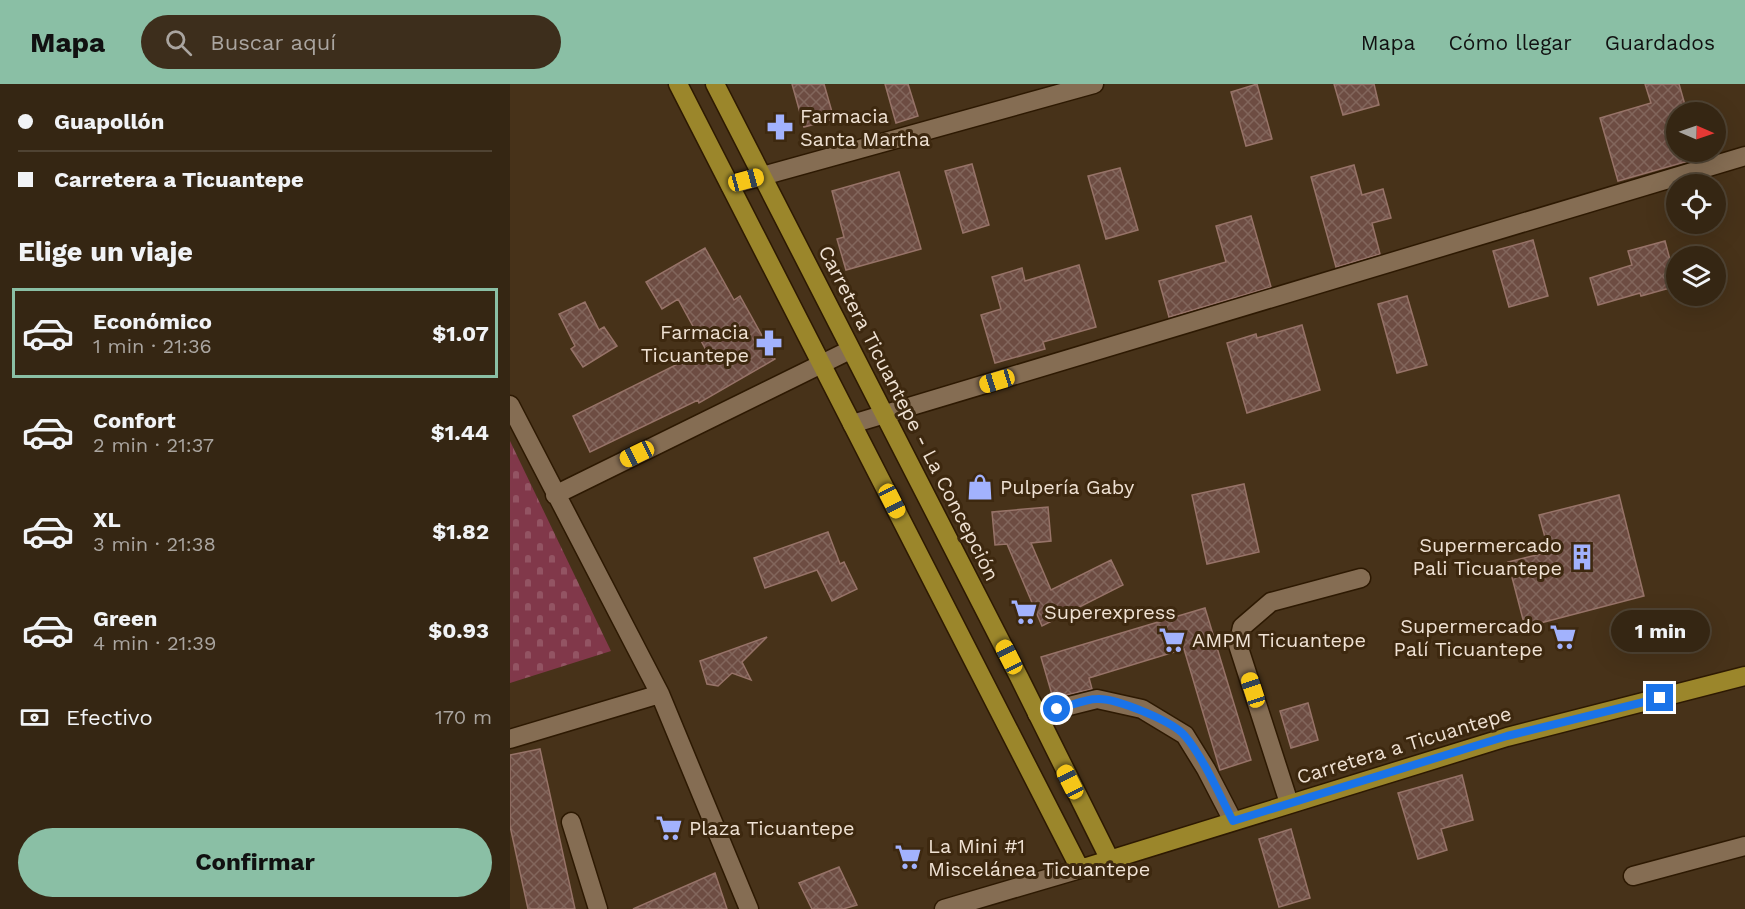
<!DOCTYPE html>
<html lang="es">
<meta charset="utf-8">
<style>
:root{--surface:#352613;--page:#3d2e1c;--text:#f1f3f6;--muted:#aaa5a0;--line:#4f4333;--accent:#8abfa5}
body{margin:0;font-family:"Work Sans",sans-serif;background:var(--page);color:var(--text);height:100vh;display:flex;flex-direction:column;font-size:22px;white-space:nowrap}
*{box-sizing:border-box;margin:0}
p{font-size:20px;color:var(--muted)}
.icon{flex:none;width:33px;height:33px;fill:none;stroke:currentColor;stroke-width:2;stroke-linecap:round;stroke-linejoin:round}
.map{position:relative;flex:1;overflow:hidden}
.details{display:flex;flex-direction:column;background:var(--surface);width:510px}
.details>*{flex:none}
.guide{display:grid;align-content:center;height:132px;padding:0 18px;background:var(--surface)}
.needle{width:39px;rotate:92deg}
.controls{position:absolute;left:1156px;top:18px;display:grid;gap:12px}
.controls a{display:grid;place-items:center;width:60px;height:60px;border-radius:50%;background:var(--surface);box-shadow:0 6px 24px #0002,0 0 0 2px var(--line);font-size:30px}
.end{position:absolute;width:27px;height:27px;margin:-14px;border:8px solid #1a73e8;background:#fff;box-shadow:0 0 0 3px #fff}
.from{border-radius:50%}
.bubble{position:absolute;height:42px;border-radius:21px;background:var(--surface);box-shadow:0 6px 24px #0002,0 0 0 2px var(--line);font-size:20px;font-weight:700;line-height:42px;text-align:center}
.car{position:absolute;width:18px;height:36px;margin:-18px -9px;border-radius:8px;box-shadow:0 0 4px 2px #0007;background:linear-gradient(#f5c518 24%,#345 0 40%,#f5c518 0 76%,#345 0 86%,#f5c518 0)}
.guide b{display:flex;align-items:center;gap:21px;height:57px;font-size:22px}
.guide b+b{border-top:2px solid var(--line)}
.guide i{width:15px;height:15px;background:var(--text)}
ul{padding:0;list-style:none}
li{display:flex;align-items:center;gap:18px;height:90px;margin:0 12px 9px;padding:0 6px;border:3px solid transparent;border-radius:0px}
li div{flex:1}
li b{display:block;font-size:22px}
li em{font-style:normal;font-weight:700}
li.current{border-color:var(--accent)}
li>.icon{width:54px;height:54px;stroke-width:1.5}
h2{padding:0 18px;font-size:27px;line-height:72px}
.pay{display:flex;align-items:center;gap:15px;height:66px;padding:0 18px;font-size:22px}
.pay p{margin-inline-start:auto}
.button{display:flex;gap:12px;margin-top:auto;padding:12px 18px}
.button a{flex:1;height:69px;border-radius:36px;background:var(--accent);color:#111;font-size:24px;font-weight:700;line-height:69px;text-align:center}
header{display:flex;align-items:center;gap:36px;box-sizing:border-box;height:84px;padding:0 30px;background:var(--accent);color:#111}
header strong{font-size:28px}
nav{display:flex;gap:33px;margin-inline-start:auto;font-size:21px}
.search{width:420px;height:54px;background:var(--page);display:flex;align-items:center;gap:15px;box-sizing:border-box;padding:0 21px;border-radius:33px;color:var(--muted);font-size:22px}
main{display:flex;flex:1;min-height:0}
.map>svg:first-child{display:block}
.cemetery{fill:url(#cemetery-stones)}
.building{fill:url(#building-cross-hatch);stroke:#977368;stroke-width:1.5}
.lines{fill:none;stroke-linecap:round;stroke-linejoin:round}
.minor-casing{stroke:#2d1902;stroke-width:21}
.major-casing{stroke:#2d1902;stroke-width:21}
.minor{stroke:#856d53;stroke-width:18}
.major{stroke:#9b862b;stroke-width:18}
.route{stroke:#1a73e8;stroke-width:8}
.labels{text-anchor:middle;stroke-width:6;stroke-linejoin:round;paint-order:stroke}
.poi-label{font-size:20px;fill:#efe1d3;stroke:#3d280f;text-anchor:start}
.street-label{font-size:20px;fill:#efe1d3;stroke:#3d280f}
</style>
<header>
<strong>Mapa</strong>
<div class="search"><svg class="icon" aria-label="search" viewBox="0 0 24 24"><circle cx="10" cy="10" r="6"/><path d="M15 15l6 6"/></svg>Buscar aquí</div>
<nav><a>Mapa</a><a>Cómo llegar</a><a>Guardados</a></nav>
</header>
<main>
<section class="details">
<div class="guide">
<b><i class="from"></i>Guapollón</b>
<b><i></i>Carretera a Ticuantepe</b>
</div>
<h2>Elige un viaje</h2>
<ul>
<li class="current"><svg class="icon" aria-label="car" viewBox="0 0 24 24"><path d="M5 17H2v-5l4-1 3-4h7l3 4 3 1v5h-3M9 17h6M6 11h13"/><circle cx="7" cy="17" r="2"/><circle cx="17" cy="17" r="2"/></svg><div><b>Económico</b><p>1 min · 21:36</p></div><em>$1.07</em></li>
<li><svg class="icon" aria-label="car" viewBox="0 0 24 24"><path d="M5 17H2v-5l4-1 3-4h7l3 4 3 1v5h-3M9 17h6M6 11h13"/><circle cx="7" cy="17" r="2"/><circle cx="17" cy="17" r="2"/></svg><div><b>Confort</b><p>2 min · 21:37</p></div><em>$1.44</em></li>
<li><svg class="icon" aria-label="car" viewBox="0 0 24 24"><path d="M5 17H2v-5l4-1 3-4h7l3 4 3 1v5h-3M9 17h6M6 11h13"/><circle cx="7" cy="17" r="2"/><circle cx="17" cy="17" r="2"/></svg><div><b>XL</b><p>3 min · 21:38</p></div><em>$1.82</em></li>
<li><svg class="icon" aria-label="car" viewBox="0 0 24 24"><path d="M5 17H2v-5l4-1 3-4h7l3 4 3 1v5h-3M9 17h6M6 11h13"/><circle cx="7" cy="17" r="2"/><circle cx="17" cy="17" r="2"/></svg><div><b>Green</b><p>4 min · 21:39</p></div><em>$0.93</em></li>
</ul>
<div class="pay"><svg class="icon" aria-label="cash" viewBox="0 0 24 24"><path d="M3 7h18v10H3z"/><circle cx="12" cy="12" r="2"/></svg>Efectivo<p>170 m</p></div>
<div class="button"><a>Confirmar</a></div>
</section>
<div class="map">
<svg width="1235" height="825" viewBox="0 0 1235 825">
<defs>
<pattern id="cemetery-stones" width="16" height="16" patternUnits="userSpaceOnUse" patternTransform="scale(1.5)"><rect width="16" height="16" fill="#81384a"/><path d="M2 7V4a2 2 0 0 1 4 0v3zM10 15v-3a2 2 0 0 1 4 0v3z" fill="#935463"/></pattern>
<pattern id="building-cross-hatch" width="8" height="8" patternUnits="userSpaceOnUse" patternTransform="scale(1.5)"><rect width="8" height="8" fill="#6d4c42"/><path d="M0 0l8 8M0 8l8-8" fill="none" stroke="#82665c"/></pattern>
</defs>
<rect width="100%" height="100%" fill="#473219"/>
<!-- cemetery -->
<path class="cemetery" d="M0 357 101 567 0 599Z"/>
<!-- building -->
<path class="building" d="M282 0H314L324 35 294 43Z
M375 0H398L408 32 386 39Z
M747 0 762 55 736 62 721 8Z
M824 0H864L869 21 833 31Z
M1135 0H1169L1177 28H1167V68H1187L1189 74 1108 97 1090 34 1141 19Z
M462 80 479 141 453 149 435 87Z
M844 81 852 111 873 105 881 134 862 139 870 170 826 183 801 93Z
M610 84 628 146 596 155 578 92Z
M389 88 411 165 336 186 327 155 334 153 322 107Z
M741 132 761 203 659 233 649 197 716 178 706 142Z
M1023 156 1038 212 999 223 983 167Z
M1155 157 1167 202 1131 212 1130 209 1088 221 1080 194 1122 181 1118 167Z
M195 164 224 216 230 212 265 275 189 319 188 316 80 368 63 332 196 266 168 215 152 225 136 198Z
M569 181 586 243 533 258 535 265 485 279 471 231 491 225 482 193 512 184 515 197Z
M897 212 917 281 887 289 868 220Z
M75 218 89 246 94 243 107 262 73 283 61 265 65 262 49 230Z
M792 241 810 306 737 329 717 259 746 250 747 254Z
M734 400 749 468 697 480 682 411Z
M1109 411 1134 512 1015 543 998 478 1039 468 1029 431Z
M538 423 541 457 521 459 541 506 601 476 613 501 532 542 497 460 485 461 482 428Z
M318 448 330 480 334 478 347 505 322 517 307 486 255 504 244 474Z
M695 524 741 676 710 686 674 565 579 594 582 605 543 614 531 573Z
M257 553 232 578 241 596 222 589 208 602 197 600 190 577Z
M798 619 808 656 781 664 770 627Z
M30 665 65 825H18L0 742V671Z
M952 691 963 736 931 745 937 766 908 775 888 709Z
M781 745 800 814 769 823 749 755Z
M329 783 347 821 333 825H302L289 799Z
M205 789 217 825H123Z"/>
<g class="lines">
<!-- minor casing -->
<g class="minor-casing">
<path id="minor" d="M220 101 584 0
M0 321 150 610 239 825
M342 340 1235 72
M45 411 340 266
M527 630 587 615 632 625 675 651 696 685 723 737
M0 655 150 610
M779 719 728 561 732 543 761 518 851 494
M61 738 88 825
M1123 792 1235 762
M434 825 570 785"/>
</g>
<!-- major casing -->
<g class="major-casing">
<path id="major" d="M168 0 570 785 997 653 1235 592
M205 0 509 593 600 776"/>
</g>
<!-- minor -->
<use href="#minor" class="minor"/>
<!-- major -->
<use href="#major" class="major"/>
</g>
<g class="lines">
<!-- route -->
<path class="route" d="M547 625C560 622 575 615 587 615 607 614 664 638 675 652 693 673 710 712 723 737L997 652 1150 614"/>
</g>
<!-- icons -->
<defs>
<g id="pharmacy-bare" transform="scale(2.07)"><path d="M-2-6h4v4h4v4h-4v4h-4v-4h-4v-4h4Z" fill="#a2b2fd" stroke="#3d280f" stroke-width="2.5" paint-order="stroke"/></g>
<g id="shop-bare" transform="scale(2.07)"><path d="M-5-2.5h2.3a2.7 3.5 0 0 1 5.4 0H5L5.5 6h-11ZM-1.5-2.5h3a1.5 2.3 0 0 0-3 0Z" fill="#a2b2fd" stroke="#3d280f" stroke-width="2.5" paint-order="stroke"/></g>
<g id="building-bare" transform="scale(2.07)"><path d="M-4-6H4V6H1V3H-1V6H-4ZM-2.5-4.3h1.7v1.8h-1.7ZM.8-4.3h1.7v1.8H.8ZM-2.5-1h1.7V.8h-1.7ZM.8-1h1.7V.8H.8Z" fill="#a2b2fd" stroke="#3d280f" stroke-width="2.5" paint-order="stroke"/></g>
<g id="supermarket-bare" transform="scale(2.07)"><path d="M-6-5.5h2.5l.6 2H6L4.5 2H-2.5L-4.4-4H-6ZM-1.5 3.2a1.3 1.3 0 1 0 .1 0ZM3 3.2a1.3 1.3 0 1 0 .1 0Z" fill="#a2b2fd" stroke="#3d280f" stroke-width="2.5" paint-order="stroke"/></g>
</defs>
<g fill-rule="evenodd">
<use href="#pharmacy-bare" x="270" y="43"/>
<use href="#pharmacy-bare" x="259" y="259"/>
<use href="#shop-bare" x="470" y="403"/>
<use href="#building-bare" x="1072" y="473"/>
<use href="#supermarket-bare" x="514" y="528"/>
<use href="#supermarket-bare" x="1053" y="553"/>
<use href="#supermarket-bare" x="662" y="556"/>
<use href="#supermarket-bare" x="159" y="744"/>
<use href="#supermarket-bare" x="398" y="773"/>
</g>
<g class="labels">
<!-- poi labels -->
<g class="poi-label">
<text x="290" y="39">Farmacia<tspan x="290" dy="23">Santa Martha</tspan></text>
<text x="239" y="255" text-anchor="end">Farmacia<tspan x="239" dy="23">Ticuantepe</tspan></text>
<text x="490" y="410">Pulpería Gaby</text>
<text x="1052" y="468" text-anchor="end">Supermercado<tspan x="1052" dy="23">Pali Ticuantepe</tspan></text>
<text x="534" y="535">Superexpress</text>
<text x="1033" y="549" text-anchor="end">Supermercado<tspan x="1033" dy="23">Palí Ticuantepe</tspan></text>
<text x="682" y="563">AMPM Ticuantepe</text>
<text x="179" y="751">Plaza Ticuantepe</text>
<text x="418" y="769">La Mini #1<tspan x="418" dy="23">Miscelánea Ticuantepe</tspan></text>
</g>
<!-- street labels -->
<g class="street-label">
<text transform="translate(399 329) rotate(63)" y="7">Carretera Ticuantepe - La Concepción</text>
<text transform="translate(894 661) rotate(-17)" y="7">Carretera a Ticuantepe</text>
</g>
</g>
</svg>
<div class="controls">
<a><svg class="needle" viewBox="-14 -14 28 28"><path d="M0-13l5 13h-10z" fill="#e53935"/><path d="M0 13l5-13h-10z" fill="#aaa5a0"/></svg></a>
<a><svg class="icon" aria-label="locate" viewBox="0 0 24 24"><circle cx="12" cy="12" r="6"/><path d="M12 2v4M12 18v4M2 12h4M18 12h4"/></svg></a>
<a><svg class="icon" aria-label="layers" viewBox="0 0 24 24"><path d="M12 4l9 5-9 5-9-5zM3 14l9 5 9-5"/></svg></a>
</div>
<i class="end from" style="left:547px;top:625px"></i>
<i class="end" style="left:1150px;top:614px"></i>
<div class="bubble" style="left:1101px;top:526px;width:99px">1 min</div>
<i class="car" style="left:236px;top:96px;rotate:75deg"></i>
<i class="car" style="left:487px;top:297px;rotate:253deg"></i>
<i class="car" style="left:127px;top:370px;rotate:244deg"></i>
<i class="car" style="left:382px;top:417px;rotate:153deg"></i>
<i class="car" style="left:499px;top:573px;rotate:333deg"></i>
<i class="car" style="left:743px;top:606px;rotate:342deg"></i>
<i class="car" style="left:560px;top:698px;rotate:333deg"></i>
</div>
</main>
